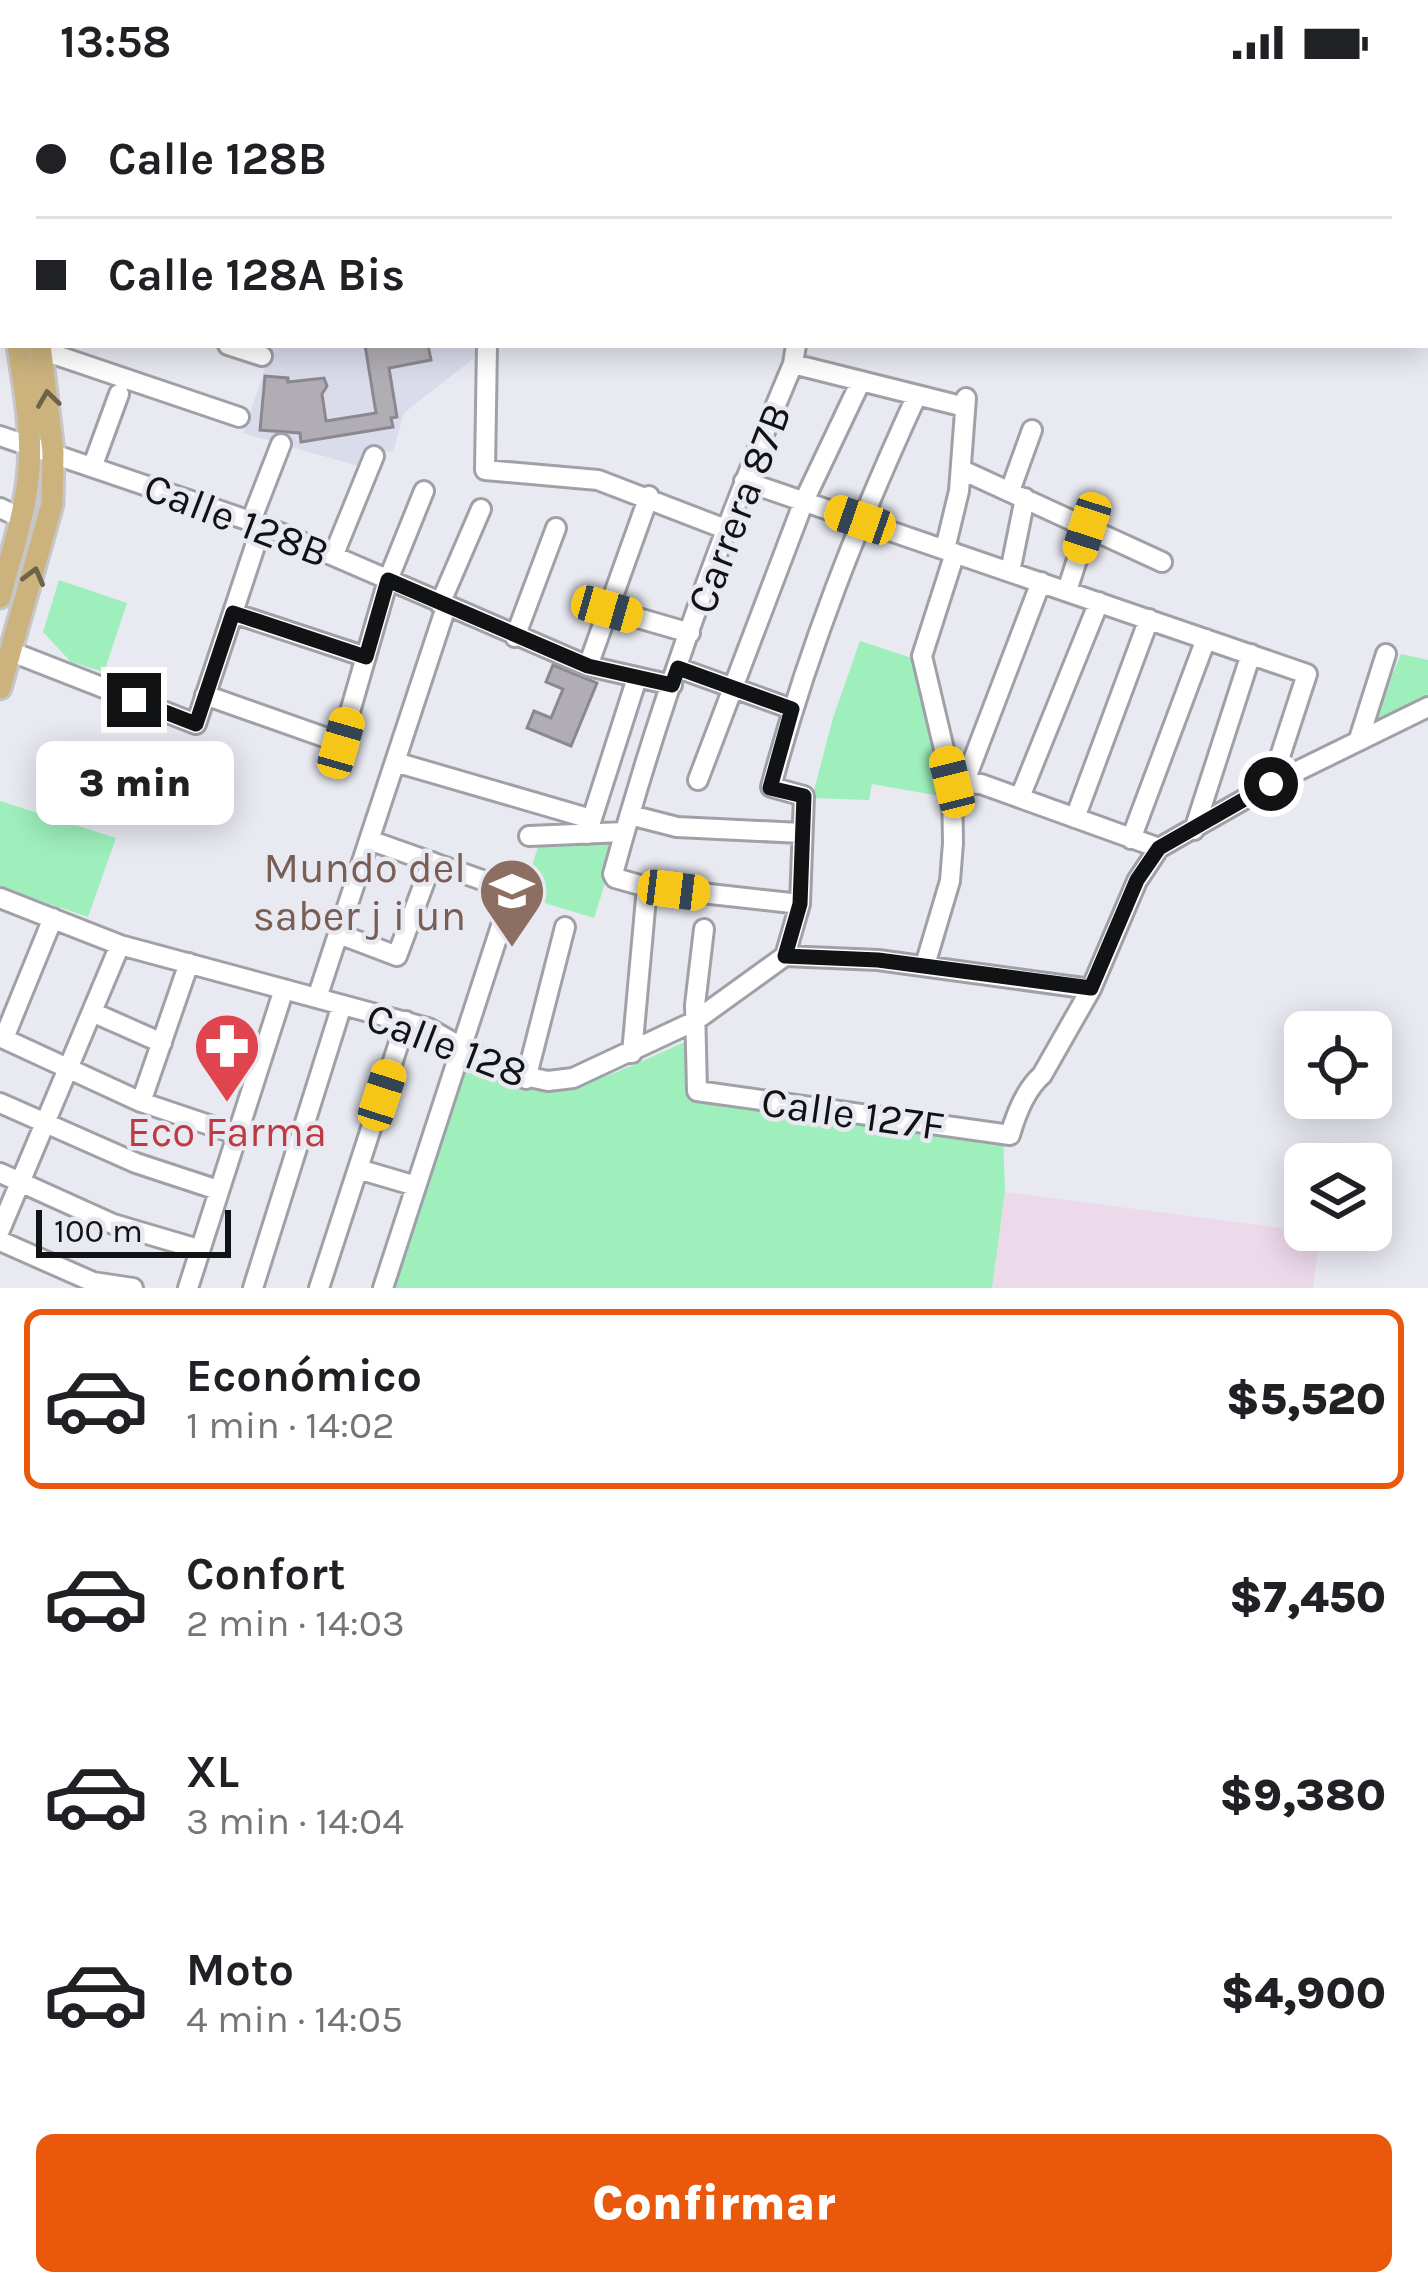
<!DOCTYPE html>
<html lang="es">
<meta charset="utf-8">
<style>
:root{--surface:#fff;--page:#f6f6f6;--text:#202124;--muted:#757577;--line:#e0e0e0;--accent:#ea580c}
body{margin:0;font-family:Karla,sans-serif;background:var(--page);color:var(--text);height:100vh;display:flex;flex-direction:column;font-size:45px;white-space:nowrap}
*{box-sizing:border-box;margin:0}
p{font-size:39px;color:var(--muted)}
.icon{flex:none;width:66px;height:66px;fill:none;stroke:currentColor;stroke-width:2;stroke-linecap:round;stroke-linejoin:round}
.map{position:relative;height:1204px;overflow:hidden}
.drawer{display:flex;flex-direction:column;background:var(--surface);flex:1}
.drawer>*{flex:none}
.guide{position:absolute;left:0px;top:0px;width:1428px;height:264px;box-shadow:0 6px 30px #0003;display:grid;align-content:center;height:264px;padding:0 36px;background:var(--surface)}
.fabs{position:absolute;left:1284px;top:927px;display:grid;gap:24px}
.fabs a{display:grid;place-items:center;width:108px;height:108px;border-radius:18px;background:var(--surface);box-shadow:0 6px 30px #0003;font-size:60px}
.scale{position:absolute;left:36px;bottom:30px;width:195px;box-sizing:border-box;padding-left:12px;border:6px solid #111214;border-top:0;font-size:33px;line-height:42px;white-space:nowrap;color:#111214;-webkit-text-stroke:9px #e8e9f1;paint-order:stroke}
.end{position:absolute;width:54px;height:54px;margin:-27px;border:15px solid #111214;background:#fff;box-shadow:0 0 0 6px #fff}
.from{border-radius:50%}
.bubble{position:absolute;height:84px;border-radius:18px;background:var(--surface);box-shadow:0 6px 30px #0003;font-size:39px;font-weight:800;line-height:84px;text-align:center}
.car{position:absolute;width:36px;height:72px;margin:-36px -18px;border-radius:15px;box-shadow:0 0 9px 3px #0007;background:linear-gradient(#f5c518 24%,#345 0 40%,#f5c518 0 76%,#345 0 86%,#f5c518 0)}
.guide b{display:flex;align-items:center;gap:42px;height:114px;font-size:45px}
.guide b+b{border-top:3px solid var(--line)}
.guide i{width:30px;height:30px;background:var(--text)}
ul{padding:21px 0 0;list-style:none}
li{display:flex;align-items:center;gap:36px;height:180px;margin:0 24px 18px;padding:0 12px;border:6px solid transparent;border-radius:18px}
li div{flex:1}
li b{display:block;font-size:45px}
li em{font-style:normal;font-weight:800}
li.active{border-color:var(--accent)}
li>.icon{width:108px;height:108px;stroke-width:1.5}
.cta{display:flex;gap:24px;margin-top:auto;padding:24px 36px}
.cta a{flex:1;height:138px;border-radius:18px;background:var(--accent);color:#fff;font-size:48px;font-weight:800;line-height:138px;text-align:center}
.status{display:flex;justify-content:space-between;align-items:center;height:84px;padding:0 60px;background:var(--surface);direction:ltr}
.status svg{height:33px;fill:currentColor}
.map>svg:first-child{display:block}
.built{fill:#dbdceb}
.industrial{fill:#ecd9ea}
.green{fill:#9eefbc}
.building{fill:#b0adb4;stroke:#8c888f;stroke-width:3}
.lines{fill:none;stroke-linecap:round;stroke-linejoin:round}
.minor-casing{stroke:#a0a0a8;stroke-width:24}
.major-casing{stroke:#c6c6c7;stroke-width:27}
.minor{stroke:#fff;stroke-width:18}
.major{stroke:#ccb37e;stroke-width:21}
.oneway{stroke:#6e6249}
.route{stroke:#111214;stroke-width:15}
.labels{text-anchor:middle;stroke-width:9;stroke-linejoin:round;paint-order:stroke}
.street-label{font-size:42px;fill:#111214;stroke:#e8e9f1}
.education-label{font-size:42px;fill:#785e54;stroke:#e8e9f1;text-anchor:end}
.health-label{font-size:42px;fill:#be3a42;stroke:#e8e9f1}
</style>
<div class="status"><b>13:58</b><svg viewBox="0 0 49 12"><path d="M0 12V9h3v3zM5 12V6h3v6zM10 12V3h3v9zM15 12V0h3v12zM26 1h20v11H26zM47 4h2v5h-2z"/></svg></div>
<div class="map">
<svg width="1428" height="1204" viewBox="0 0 1428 1204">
<rect width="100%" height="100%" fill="#e8e9f1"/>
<!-- built -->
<path class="built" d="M273 261H477L474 274 404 329 393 368 367 365 362 383 243 349Z"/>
<!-- industrial -->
<path class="industrial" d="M1005 1108 1320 1149 1313 1204H992Z"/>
<!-- green -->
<path class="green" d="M59 496 127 519 104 588 71 578 43 548Z
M860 557 915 575 945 699 940 712 872 700 869 716 812 714 833 634Z
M1401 570 1428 576V615L1372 639Z
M0 717 116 754 88 833 0 803Z
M620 752 594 834 522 812 541 754Z
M685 958V1009L1003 1048 1005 1108 992 1204H393L464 982C481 989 500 1000 518 1003 574 1014 636 979 685 958Z"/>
<!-- building -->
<path class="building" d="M365 261H428L431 276 389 284 397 333 391 334 393 343 301 358 300 349 260 346 265 292 288 294V298L324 294 327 302 322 310 326 337 376 329Z
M553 581 597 599 571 662 527 644 534 627 551 634 563 605 546 598Z"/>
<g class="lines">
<!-- minor casing -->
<g class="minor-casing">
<path id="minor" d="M264 0 273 3
M1243 0 1249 3
M246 3 247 0
M405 3 406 0
M508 3 509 0
M694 3 695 0
M769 3 770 0
M842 3V0
M988 3 989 0
M1096 3 1098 0
M1155 3 1162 0
M1415 3 1416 0
M0 28 3 29
M1425 47H1428
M1425 98H1428
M1425 201 1428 202
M0 242 3 243
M228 261 262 272
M487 261 485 386 598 396 728 446
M796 261 793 280C723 445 660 617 613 790L615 794 647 803 800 820
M41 266 239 333
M793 280 965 323
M0 352 262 441 588 582 672 601
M93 381 119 310
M962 386 1162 478
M744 397 1307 590 1271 700
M1010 407 1032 346
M0 424 21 434
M251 437 281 360
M945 465 959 407 966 314
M334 470 374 372
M1010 488 1025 414
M1067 507 1087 444
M440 520 481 425
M607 525 690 549
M233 529 366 573
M515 553 556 444
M12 568 196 640 262 441
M588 582 649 412
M678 584 792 625
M205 611 341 659 388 496 424 407
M1359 655 1386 570
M395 678 591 735
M698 696 804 417 861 297
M965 697 1041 498
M952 699 981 700 1159 764 1271 700 1428 623
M1020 713 1099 518
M630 731 677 743 801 749
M1075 734 1149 535
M1194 746 1251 570
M587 750 637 594
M529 752 624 748
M1131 755 1206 555
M369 756 499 802
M0 814 120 861 428 944 505 988 548 997 573 994 695 937 785 872 878 876 1091 905
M704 845 695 921 697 1007 1010 1051C1016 1030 1025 1006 1042 991L1091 905 1137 797 1159 764
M339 850 397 872 432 778
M785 872 800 820 804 712 771 703C807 567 858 439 917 311
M925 881 950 797 953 759 952 699 922 572 955 469
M317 914 446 523
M92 928 162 959
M0 953 141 1018 236 1050
M4 954 53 834
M632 969 647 803
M526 995 565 843
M141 1018 189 879
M0 1019 136 1079 218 1106
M358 1085 416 1102
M0 1089 113 1140 198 1165
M0 1146 120 861
M0 1157 93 1198 133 1204
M188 1204 284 905
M253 1204 342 921
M319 1204 406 937
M383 1204 501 842"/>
</g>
<!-- major casing -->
<g class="major-casing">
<path id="major" d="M52 3 53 0
M73 3 75 0
M0 513C11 470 26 428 29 384 32 343 24 301 18 261
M0 604 52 420 53 368 40 261"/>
</g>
<!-- minor -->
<use href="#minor" class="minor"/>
<!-- major -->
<use href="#major" class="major"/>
</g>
<!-- one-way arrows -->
<defs><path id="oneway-chevron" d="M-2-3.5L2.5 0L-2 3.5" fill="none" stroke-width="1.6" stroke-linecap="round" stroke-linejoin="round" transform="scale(3)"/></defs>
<g class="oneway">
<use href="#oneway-chevron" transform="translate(48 315) rotate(-98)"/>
<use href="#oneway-chevron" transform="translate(34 492) rotate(-75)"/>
</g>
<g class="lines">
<!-- route -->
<path class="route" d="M134 616 196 640 233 529 366 573 388 496 588 582 672 601 678 584 792 625 770 704 804 712 800 820 785 872 878 876 1091 904 1137 796 1159 764 1271 700"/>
</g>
<!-- icons -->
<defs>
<g id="school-pin" transform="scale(3.45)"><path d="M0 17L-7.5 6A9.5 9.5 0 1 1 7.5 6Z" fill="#8d6e63" stroke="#e8e9f1"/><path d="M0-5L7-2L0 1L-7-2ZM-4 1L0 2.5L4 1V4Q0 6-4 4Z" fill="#fff"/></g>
<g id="pharmacy-pin" transform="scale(3.45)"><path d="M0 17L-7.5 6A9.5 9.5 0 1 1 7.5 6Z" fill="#e0444e" stroke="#e8e9f1"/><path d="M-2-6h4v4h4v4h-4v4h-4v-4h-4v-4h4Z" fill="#fff"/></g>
</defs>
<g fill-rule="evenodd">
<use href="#school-pin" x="512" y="807"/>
<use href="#pharmacy-pin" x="227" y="962"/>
</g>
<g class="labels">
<!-- street labels -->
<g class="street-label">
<text transform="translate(738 424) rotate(-69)" y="15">Carrera 87B</text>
<text transform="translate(237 435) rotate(21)" y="15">Calle 128B</text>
<text transform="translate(447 960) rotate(21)" y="15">Calle 128</text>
<text transform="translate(853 1029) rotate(8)" y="15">Calle 127F</text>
</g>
<!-- education labels -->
<g class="education-label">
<text x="466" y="798">Mundo del<tspan x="466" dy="48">saber j i un</tspan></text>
</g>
<!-- health labels -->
<g class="health-label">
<text x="227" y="1062">Eco Farma</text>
</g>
</g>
</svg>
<div class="fabs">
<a><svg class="icon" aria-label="locate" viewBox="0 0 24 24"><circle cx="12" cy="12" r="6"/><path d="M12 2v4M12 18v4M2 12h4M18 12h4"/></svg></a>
<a><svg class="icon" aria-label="layers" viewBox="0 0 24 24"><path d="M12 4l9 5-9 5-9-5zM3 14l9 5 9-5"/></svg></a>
</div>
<div class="scale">100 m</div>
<i class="end from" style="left:1271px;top:700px"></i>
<i class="end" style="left:134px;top:616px"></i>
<div class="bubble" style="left:36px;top:657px;width:198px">3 min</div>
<i class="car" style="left:860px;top:436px;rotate:289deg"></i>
<i class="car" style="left:1087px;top:444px;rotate:198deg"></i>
<i class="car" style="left:607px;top:525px;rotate:106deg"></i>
<i class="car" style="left:341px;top:659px;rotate:16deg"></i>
<i class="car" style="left:952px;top:698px;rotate:346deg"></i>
<i class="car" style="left:674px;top:806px;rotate:97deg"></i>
<i class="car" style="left:382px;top:1011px;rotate:18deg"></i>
<div class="guide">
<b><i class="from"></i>Calle 128B</b>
<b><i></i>Calle 128A Bis</b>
</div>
</div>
<section class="drawer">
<ul>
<li class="active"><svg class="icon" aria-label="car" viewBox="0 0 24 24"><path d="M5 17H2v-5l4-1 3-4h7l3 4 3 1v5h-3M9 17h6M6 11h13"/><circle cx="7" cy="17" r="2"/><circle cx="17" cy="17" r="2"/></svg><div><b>Económico</b><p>1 min · 14:02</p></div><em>$5,520</em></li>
<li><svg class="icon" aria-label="car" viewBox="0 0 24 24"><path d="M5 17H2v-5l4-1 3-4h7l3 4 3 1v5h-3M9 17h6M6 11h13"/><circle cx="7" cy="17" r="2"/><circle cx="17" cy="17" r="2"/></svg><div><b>Confort</b><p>2 min · 14:03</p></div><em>$7,450</em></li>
<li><svg class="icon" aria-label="car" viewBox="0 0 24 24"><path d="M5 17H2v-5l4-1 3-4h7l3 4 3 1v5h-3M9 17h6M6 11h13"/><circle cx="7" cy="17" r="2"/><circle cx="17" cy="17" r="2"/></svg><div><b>XL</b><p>3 min · 14:04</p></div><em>$9,380</em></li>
<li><svg class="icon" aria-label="car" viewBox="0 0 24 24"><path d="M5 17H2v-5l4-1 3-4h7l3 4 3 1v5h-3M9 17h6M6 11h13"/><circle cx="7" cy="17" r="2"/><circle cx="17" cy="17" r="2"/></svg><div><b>Moto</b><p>4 min · 14:05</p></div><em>$4,900</em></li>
</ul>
<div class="cta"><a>Confirmar</a></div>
</section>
